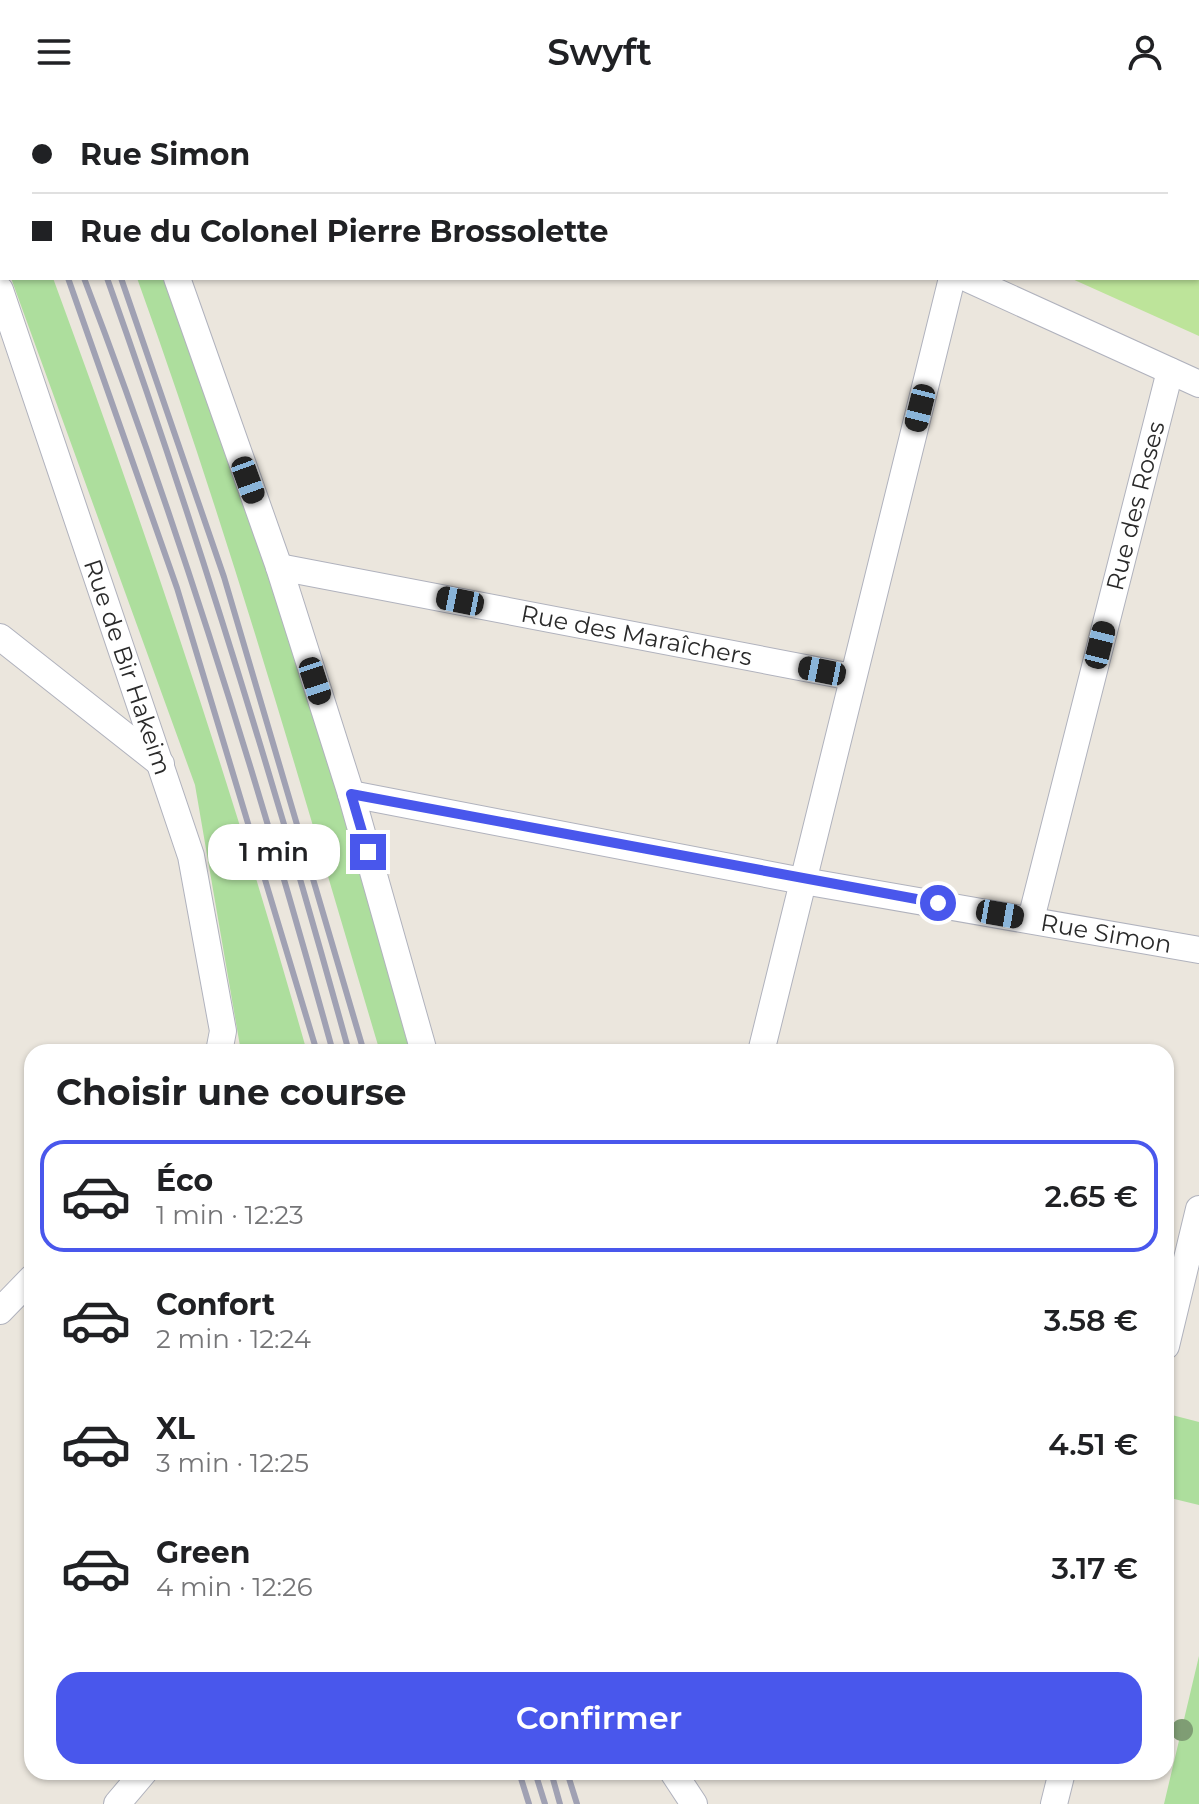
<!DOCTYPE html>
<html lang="fr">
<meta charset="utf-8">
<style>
:root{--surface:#fff;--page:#f2f2f2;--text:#202124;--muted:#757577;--line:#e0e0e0;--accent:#4957ec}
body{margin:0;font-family:Montserrat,sans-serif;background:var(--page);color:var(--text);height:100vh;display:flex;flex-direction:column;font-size:30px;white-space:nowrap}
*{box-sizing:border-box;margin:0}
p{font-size:26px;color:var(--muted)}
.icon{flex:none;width:44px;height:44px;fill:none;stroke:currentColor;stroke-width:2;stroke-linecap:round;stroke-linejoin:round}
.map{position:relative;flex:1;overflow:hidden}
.drawer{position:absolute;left:24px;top:940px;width:1150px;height:736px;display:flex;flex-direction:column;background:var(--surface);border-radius:24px;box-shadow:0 2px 6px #0004}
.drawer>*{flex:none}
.hud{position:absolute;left:0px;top:0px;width:1200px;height:176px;box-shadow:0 2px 6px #0004;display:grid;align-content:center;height:176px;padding:0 32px;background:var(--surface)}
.end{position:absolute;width:36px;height:36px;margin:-18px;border:10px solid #4957ec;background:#fff;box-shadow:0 0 0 4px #fff}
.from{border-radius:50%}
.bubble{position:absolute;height:56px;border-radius:24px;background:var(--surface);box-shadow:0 2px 6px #0004;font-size:26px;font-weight:600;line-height:56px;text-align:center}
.car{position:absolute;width:24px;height:48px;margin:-24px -12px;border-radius:10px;box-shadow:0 0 6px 2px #0007;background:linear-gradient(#222 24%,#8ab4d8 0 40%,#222 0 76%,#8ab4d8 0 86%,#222 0)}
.hud b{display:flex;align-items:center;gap:28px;height:76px;font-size:30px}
.hud b+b{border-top:2px solid var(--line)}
.hud i{width:20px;height:20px;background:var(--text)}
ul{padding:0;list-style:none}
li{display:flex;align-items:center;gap:24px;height:112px;margin:0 16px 12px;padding:0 16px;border:4px solid transparent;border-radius:24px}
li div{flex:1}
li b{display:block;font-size:30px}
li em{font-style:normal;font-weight:600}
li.current{border-color:var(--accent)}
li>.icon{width:72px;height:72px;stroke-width:1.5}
h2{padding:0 32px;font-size:36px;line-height:96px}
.primary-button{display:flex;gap:16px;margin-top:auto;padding:16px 32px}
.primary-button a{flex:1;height:92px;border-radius:24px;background:var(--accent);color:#fff;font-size:32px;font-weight:600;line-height:92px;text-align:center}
header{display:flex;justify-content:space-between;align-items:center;height:104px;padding:0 32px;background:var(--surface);font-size:36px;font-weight:600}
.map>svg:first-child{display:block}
.green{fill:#adde9d}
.pitch{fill:#bde49a}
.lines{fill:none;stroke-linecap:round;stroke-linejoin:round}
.minor-casing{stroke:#b0b2bd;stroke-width:28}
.minor{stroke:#fff;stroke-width:26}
.rail{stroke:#a0a1b3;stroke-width:6}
.tree{fill:#7f9d74}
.route{stroke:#4957ec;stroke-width:10}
.labels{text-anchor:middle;stroke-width:7;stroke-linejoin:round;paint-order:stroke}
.street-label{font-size:24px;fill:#2a2a2a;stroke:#fff}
</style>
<header><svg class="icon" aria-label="menu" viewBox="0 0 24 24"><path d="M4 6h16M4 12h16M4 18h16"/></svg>Swyft<svg class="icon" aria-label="person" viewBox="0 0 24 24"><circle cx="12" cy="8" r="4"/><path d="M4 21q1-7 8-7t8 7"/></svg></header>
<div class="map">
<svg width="1199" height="1700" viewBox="0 0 1199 1700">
<rect width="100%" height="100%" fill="#ebe6dd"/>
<!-- green -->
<path class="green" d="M11 174H53C147 429 233 686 307 948H241L195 681Z
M137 174H163L222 333 322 633 410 948H380C303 689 229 429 137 174Z
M1168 1310 1199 1318V1401L1166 1393Z
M1199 1552V1700H1164Z"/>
<!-- pitch -->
<path class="pitch" d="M687 0H1199V232L1070 174H1198V2Z"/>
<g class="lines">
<!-- minor casing -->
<g class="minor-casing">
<g id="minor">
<path d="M116 0V2"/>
<path d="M586 0 591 2"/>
<path d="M177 174 279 463 351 690 424 948"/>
<path d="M966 174 1199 280"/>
<path id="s1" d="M0 186 191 752 223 927 219 948"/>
<path id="s2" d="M279 463 852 573"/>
<path d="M0 533 161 660"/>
<path id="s3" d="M351 690 792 775 1199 846"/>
<path id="s4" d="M1031 815 1170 267"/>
<path d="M761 948 952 174"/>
<path d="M0 1207 32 1174"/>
<path d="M1166 1242 1199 1105"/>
<path d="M673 1668 694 1700"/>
<path d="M117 1700 144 1668"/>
<path d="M1054 1700 1062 1668"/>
</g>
</g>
<!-- minor -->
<use href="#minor" class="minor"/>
<!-- rail -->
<path class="rail" d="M2 0V2
M18 0 19 2
M39 0 40 2
M55 0 56 2
M68 174 177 484 317 948
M84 174C181 427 261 687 333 948
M107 174C198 429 277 687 349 948
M121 174 224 473 364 948
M519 1668 529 1700
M535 1668 545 1700
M551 1668 560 1700
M567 1668 577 1700"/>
</g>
<!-- trees -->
<circle class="tree" cx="1182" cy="1626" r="11"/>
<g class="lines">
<!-- route -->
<path class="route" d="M368 748 351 690 938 799"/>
</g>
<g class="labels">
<!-- street labels -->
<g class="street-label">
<text dy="8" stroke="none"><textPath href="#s4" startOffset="426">Rue des Roses</textPath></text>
<text dy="8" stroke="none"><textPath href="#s2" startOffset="364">Rue des Maraîchers</textPath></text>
<text dy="8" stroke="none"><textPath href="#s1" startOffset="398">Rue de Bir Hakeim</textPath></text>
<text dy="8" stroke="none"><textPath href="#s3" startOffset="768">Rue Simon</textPath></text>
</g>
</g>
</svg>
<i class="end from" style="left:938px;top:799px"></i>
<i class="end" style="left:368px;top:748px"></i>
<div class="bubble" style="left:208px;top:720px;width:132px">1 min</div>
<i class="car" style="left:920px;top:304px;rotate:194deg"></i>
<i class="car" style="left:248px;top:376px;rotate:160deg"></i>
<i class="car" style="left:460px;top:497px;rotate:281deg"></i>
<i class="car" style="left:1100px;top:541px;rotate:14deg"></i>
<i class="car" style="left:822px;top:567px;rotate:281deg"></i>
<i class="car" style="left:315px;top:577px;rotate:162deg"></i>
<i class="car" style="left:1000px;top:810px;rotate:100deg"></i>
<div class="hud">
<b><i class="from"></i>Rue Simon</b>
<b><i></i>Rue du Colonel Pierre Brossolette</b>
</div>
<section class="drawer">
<h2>Choisir une course</h2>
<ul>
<li class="current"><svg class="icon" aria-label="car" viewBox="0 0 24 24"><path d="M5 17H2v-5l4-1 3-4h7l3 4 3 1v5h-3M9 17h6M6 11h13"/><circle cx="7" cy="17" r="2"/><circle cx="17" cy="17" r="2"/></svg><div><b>Éco</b><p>1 min · 12:23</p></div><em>2.65 €</em></li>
<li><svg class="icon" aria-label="car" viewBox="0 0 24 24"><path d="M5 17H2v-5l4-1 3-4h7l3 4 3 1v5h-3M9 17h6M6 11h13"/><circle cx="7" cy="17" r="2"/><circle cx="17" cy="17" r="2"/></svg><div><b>Confort</b><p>2 min · 12:24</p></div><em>3.58 €</em></li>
<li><svg class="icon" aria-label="car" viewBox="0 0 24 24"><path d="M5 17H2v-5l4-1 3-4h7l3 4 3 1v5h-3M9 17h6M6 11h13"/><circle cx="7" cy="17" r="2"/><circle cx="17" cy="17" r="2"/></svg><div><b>XL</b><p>3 min · 12:25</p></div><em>4.51 €</em></li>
<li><svg class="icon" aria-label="car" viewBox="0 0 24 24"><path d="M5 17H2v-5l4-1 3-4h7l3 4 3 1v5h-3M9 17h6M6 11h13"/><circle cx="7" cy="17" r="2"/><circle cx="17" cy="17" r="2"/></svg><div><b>Green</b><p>4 min · 12:26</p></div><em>3.17 €</em></li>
</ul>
<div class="primary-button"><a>Confirmer</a></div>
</section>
</div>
